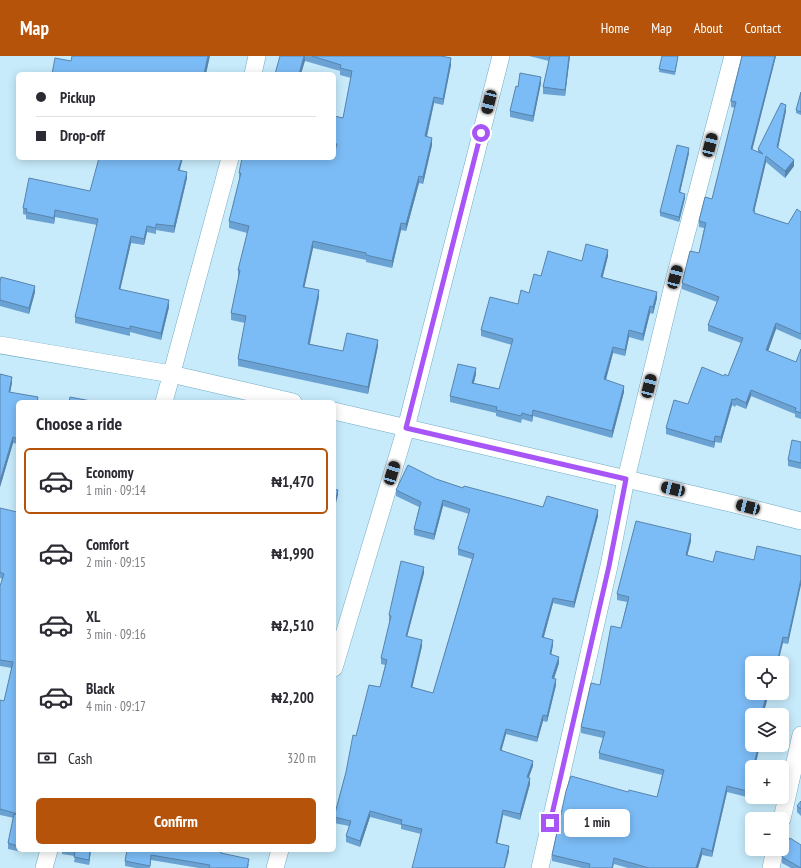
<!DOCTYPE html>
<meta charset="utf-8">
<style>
:root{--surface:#fff;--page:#f2f2f3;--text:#2b2b33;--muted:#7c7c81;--line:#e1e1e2;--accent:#b45309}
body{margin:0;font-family:"PT Sans Narrow",sans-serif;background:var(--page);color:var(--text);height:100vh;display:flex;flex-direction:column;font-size:15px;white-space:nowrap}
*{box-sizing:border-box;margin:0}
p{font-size:13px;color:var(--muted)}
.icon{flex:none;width:22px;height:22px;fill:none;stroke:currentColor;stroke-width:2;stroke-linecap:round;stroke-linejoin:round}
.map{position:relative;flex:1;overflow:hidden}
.drawer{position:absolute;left:16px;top:344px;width:320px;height:452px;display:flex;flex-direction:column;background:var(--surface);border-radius:6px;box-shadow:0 2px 10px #0003}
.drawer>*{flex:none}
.banner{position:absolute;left:16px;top:16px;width:320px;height:88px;border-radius:6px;box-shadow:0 2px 10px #0003;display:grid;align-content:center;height:88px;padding:0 20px;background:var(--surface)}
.controls{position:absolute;left:745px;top:600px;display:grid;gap:8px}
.controls a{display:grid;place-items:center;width:44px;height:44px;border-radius:6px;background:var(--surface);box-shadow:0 2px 10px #0003;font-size:20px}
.end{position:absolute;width:18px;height:18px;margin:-9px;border:5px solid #a855f7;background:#fff;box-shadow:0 0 0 2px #fff}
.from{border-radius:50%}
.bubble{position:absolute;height:28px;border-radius:6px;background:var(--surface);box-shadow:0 2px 10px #0003;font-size:13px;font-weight:700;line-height:28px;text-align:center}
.car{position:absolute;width:12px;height:24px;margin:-12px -6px;border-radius:5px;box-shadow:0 0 3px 1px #0007;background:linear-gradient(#222 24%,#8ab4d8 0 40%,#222 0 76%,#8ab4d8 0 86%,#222 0)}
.banner b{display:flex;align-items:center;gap:14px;height:38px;font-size:15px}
.banner b+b{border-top:1px solid var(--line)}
.banner i{width:10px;height:10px;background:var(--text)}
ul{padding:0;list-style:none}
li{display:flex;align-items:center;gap:12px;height:66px;margin:0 8px 6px;padding:0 12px;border:2px solid transparent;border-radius:6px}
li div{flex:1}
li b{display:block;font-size:15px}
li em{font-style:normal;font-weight:700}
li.selected{border-color:var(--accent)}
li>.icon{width:36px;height:36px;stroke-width:1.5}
h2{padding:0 20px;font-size:18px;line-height:48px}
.pay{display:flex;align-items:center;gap:10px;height:44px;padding:0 20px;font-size:15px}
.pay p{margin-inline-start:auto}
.action{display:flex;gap:8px;margin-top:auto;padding:8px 20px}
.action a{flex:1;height:46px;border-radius:6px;background:var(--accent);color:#fff;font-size:16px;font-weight:700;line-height:46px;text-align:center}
header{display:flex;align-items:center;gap:24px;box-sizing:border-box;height:56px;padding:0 20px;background:var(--accent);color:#fff}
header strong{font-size:19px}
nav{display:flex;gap:22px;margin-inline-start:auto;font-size:14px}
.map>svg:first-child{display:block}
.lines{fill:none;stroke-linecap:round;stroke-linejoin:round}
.minor-casing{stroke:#6fabc5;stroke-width:18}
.minor{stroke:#fff;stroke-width:17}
.wall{fill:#6ba2d4}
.shaded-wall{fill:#5784ac}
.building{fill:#7cbcf6;stroke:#5784ac}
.route{stroke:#a855f7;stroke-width:5}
</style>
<header>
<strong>Map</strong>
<nav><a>Home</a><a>Map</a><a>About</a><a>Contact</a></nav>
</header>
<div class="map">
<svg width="801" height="812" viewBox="0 0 801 812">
<rect width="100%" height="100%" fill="#c7ebfb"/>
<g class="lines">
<!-- minor casing -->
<g class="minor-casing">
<path id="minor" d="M253 18 257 0
M0 289 171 318 293 346
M164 346 230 102
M334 355 734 448 801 465
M334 612 406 372 501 0
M782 763 801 679
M44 812 49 794
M275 812 280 794
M540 812 609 510 626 423 675 221 733 0
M771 812 775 793"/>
</g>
<!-- minor -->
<use href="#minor" class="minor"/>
</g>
<!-- wall -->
<path class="wall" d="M280 0H441L451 9 443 49 434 47 427 81 432 89 423 128 419 127 406 175 401 174 392 212 366 206V204L313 192 304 231 319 241 310 288 343 295 378 290 368 338 238 310V303L245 267 231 264V257L239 221H238V214L247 177 229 172V165L239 124V117L334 102 335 95 334 94V60L343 62 351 22 340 19V15L305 5Z
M529 0H570L565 40 543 38V31L549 5Z
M662 0H678L675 19 659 16Z
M776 0 752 94 758 96V93L786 55 778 92 794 110 785 122 766 106 754 155 755 157 788 168 801 156V284L776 273 768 295 796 306 801 293V363L795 361V358L751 340 746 353 736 349 735 351 732 349 721 387 715 386 714 392 666 378V372L688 348 724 320H728L741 287 708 275V269L717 246 682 233V227L699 197 704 172 699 171V165L712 143 735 52 731 51V45Z
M541 27 533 66 510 61V55L518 31Z
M801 36V59L796 57V54Z
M689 97 680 136 685 142 679 166 660 160V156Z
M180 114 187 122 174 177 156 174V178L147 176 144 189 131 187 120 233 169 251 161 284 130 276V280L75 267V261L97 169 55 161 54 168 26 163V159L23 158V152Z
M608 200 602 222 657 242 653 258 650 257 643 285 629 281 625 300 613 297 606 324 624 336 612 382 533 360 532 366 522 363 521 367 496 360V357L450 346V340L476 318 474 327 499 333 512 289 481 280V274L518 248 529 237 541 220 582 205Z
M0 226 35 236 29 258 0 250Z
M0 318 12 327 10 336 38 346H18V388L13 387 0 431Z
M801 386V413L788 410V404Z
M436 423 463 432 543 451 598 460 574 552 553 547 544 581 553 589 551 599 559 607 554 623 556 629 547 666 543 665 537 686 506 678 501 694 533 710 528 722 530 728 520 764 503 759 497 788 509 796 421 778 401 773V769L370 761 360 791 346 786V780L349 770 334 767V760L356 680 380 631 385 609 381 608V602L390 565H389V559L424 517 407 580 422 590 412 631 433 637 472 503 458 499V493L469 458 443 450 434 484 414 479V473L419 451 396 440V434Z
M0 452 18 458V794H22V796L8 793V787L14 762 0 759V644L4 645 12 612 0 610V530L2 523 0 522Z
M691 485 687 499 713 506 801 500 788 588 783 587 752 637H769L763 659H752L760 689 755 711H752V722L747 741 727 736 712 801 702 799 698 812H628L614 808 613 812H582L552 805V799L628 736 657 741 662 719 599 703V697L603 682 581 677V671L600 629 621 572 627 546 617 544V538Z
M801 745V760L797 756V750Z
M62 794H91L89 809 74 806 75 800 62 798Z
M127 794 222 797 249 808 248 812H199L151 804 150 812H136L125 810V805Z
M782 801 801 812H791L782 807Z"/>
<!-- shaded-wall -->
<path class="shaded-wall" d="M208 0H210L206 18H204Z
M304 0H305V5L301 18H299Z
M569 0H570L565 40V34Z
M775 0H776L751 99V93Z
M451 2V9L443 49V43Z
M541 21V27L533 66V60Z
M434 41V47L425 87V80Z
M786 49V55L777 97V91Z
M432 82V89L423 128V121Z
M689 92V97L679 141V136Z
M766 100V106L753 161V155Z
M182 102H183L178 120V114Z
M794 104V110L785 122V115Z
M187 116V122L174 177V170Z
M419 120V127L406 175V168Z
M685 138V142L679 166V161Z
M55 154V161L54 168V162Z
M401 167V174L392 212V205Z
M147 170V176L144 189V183Z
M131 180V187L119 239V233Z
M313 185V192L303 238V231Z
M608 194V200L601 228V221Z
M35 230V236L29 258V252Z
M319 234V241L308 294V288Z
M657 236V242L653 258V251Z
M169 244V251L161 284V277Z
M650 250V257L643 285V278Z
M776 267V273L766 301V294Z
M629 274V281L625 300V294Z
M378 284V290L368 338V331Z
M613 291V297L604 330V323Z
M476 312V318L472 333V327Z
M12 321V327L9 342V336Z
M624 330V336L612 382V375Z
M751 334V340L746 353V347Z
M732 343V349L721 387V381Z
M533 354V360L532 366V360Z
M715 380V386L714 392V386Z
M13 381V387L0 431V425Z
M338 434V439L334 455V450Z
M443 444V450L434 484V478Z
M598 454V460L574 552V546Z
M691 478V485L686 505V499Z
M424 511V517L406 585V580Z
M801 523V529L788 588V582Z
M553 542V547L542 587V581Z
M783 581V587L778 607H777Z
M422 584V590L411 637V631Z
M553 584V589L550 604V598Z
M559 601V607L552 628V622Z
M556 623V629L547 666V660Z
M767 637H769L763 659H761Z
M543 659V665L537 686V681Z
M506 673V678L500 700V694Z
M759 689H760L755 711H753Z
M533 705V710L527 727V721Z
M752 716V722L747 741V735Z
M530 722V728L520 764V758Z
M727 730V736L712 801V795Z
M503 754V759L496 793V787Z
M370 755V761L360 791V785Z
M509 790V796L505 812H504Z
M702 792V799L698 812H696Z
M90 794H91L89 809V804Z"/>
<!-- building -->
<path class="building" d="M72 0H208L204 18H52L55 2 71 5Z
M280 0H304L299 18H275Z
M312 0H441L451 2 443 43 434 41 425 80 432 82 423 121 419 120 406 168 401 167 392 205 366 199V197L313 185 303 231 319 234 308 288 343 295 347 277 378 284 368 331 238 303 246 260 231 257 240 214H238L249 170 229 165 241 117H239L242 102H334V98L337 88 334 87V60L343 62 352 15 340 12 341 9Z
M550 0H569L565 34 543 31Z
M662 0H678L675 16 659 13Z
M742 0H775L751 93 763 98 758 93 781 47 786 49 777 91 794 104 785 115 766 100 753 155H755L754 157 788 168 797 153 801 156V278L776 267 766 294 796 306 801 293V357L795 355 796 352 751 334 746 347 736 342 735 344 732 343 721 381 715 380 714 386 666 372 674 344 688 348 702 311 724 320 725 318 728 320 743 282 708 269 719 241 682 227 690 195 699 197 706 167 699 165 705 141 712 143 736 46 731 45Z
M520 17 541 21 533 60 510 55 516 30 518 31Z
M801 36V56L796 54Z
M677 89 689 92 679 136 685 138 679 161 660 156Z
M99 102H182L178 114 187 116 174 170 156 168V172L147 170 144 183 131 180 119 233 169 244 161 277 130 270V273L75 261 98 163 55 154 54 162 26 156 27 153 23 152 29 122 90 135Z
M586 188 608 194 601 221 657 236 653 251 650 250 643 278 629 274 625 294 613 291 604 323 624 330 612 375 533 354 532 360 522 357 521 360 496 354 497 351 450 340 458 308 476 312 472 327 499 333 513 283 481 274 490 241 518 248 521 234 529 237 534 218 541 220 548 195 582 205Z
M1 221 35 230 29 252 0 244V226Z
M0 318 12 321 9 336 38 341 37 346H18V383L13 381 0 425Z
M70 341 96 346H69Z
M792 384 801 386V407L788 404Z
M408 409 436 423 463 432 464 430 543 451 547 440 598 454 574 546 553 542 542 581 553 584 550 598 559 601 552 622 556 623 547 660 543 659 537 681 506 673 500 694 533 705 527 721 530 722 520 758 503 754 496 787 509 790 504 812H412L422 773 401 768 402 764 370 755 360 785 346 780 351 765 334 761 346 716 353 679 356 680 369 629 380 631 387 604 381 602 391 560 389 559 401 505 424 511 406 580 422 584 411 631 433 637 474 498 458 493 470 453 443 444 434 478 414 473 421 446 396 434Z
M334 433 338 434 334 450Z
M0 452 17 456V458H18V758L0 753V644L4 645 13 606 0 604V530L4 518 0 516Z
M636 465 691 478 686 499 713 506 716 495 754 504 757 490 801 500V523L788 582 783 581 777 607H752V637H767L761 659H752V689H759L753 711H752V716L747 735 727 730 712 795 702 792 696 812H649L614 802 612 812H589L590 808 552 799 566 735 571 720 628 736 629 734 657 741 664 714 599 697 605 676 581 671 591 627 600 629 611 570 621 572 629 541 617 538Z
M801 745V753L797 750Z
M14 758 18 759V790L8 787Z
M790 782 801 789V812L782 801 784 791Z
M66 794H90L89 804 74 801 75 796Z
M127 794H222L221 797 249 803 247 812H209L210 809 151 799 150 810 125 805Z"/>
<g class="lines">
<!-- route -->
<path class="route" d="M481 77 406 372 626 423 609 510 550 767"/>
</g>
</svg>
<div class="controls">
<a><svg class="icon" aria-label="locate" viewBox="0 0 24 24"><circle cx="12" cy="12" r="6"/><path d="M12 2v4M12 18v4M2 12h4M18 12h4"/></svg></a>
<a><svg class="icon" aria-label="layers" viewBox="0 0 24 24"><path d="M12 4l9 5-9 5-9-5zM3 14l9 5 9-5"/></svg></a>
<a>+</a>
<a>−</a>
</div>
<i class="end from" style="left:481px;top:77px"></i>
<i class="end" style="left:550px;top:767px"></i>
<div class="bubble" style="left:564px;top:753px;width:66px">1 min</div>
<i class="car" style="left:489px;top:46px;rotate:194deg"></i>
<i class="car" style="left:710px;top:89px;rotate:14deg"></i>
<i class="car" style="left:675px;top:221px;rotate:15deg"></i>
<i class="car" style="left:649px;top:330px;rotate:14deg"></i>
<i class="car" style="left:392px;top:417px;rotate:17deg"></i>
<i class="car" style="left:673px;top:433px;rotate:283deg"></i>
<i class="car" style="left:748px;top:451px;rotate:284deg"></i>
<div class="banner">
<b><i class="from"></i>Pickup</b>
<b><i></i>Drop-off</b>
</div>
<section class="drawer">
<h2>Choose a ride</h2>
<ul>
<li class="selected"><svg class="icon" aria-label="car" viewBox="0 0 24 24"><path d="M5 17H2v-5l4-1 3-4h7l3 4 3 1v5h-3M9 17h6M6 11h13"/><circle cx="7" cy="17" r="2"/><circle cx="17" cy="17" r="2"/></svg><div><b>Economy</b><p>1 min · 09:14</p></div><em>₦1,470</em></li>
<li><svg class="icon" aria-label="car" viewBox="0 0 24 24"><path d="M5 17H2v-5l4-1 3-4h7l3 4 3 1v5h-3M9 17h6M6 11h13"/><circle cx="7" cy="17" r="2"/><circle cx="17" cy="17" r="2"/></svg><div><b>Comfort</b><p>2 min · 09:15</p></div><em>₦1,990</em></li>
<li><svg class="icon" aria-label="car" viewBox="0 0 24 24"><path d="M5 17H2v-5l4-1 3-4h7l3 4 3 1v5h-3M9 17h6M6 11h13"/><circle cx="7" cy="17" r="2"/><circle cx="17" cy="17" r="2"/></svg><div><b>XL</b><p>3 min · 09:16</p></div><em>₦2,510</em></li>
<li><svg class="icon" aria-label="car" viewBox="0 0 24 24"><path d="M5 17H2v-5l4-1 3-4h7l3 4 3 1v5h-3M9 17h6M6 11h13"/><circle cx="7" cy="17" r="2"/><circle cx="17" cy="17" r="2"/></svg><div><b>Black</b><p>4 min · 09:17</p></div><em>₦2,200</em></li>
</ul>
<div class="pay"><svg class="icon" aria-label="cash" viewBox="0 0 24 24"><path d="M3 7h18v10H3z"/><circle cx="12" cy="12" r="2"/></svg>Cash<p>320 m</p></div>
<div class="action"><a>Confirm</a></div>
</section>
</div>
